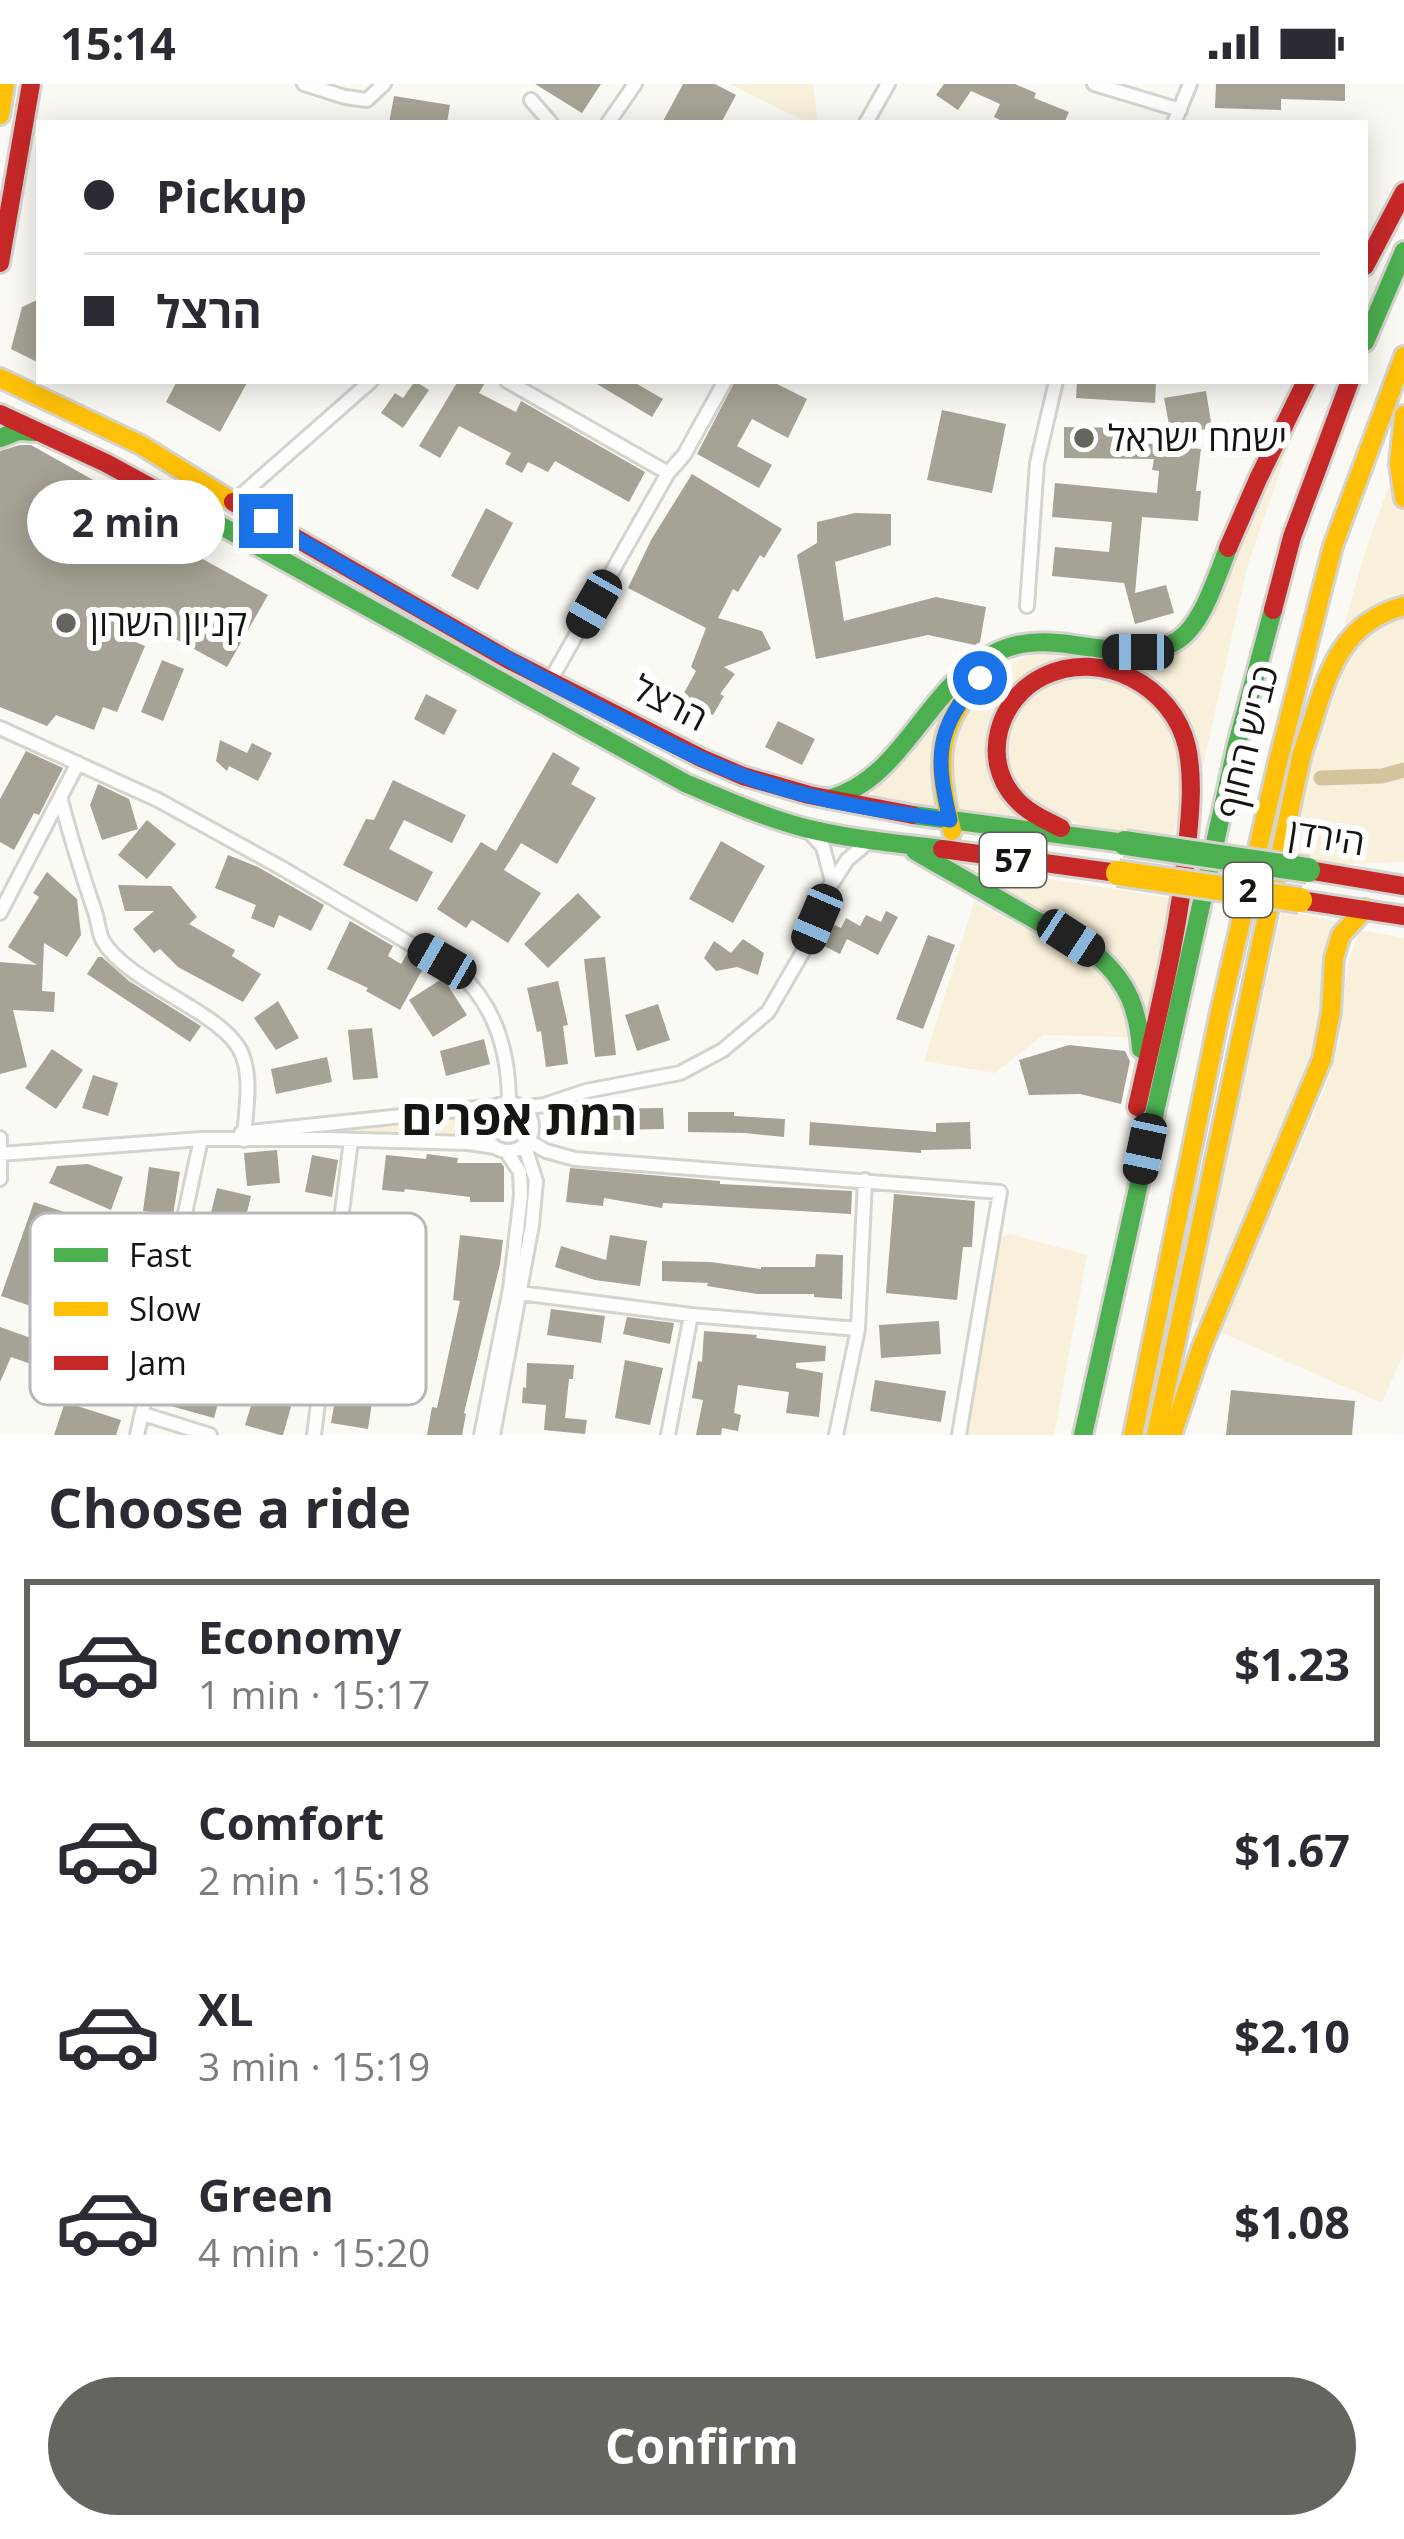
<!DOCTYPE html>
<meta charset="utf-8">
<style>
:root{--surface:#fff;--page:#f2f2f3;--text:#2b2b33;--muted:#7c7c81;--line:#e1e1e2;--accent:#66645f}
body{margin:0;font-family:"Open Sans","Noto Sans Hebrew",sans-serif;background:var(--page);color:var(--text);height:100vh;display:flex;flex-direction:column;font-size:45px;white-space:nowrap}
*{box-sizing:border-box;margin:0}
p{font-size:39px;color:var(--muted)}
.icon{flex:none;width:66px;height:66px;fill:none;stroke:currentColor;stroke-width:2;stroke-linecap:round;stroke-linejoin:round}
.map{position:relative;height:1351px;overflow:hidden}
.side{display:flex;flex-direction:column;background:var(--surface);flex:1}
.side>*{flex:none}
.guide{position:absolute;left:36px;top:36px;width:1332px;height:264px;border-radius:0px;box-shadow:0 6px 30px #0003;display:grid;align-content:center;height:264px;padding:0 48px;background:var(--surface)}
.end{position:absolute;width:54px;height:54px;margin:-27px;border:15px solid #1a73e8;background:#fff;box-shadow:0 0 0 6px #fff}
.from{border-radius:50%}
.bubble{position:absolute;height:84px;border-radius:42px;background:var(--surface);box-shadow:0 6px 30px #0003;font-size:39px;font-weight:700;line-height:84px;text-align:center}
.car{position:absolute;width:36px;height:72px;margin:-36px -18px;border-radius:15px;box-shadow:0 0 9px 3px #0007;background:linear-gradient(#222 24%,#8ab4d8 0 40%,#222 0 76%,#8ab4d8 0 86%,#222 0)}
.guide b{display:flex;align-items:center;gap:42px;height:114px;font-size:45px}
.guide b+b{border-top:3px solid var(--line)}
.guide i{width:30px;height:30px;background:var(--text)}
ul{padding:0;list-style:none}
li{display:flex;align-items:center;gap:36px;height:168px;margin:0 24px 18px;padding:0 24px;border:6px solid transparent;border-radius:0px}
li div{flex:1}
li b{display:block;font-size:45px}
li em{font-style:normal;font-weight:700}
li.on{border-color:var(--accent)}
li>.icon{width:108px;height:108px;stroke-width:1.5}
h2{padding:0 48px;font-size:54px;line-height:144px}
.action{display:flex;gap:24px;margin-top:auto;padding:24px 48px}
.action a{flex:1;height:138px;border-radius:72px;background:var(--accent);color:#fff;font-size:48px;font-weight:700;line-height:138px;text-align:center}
.status{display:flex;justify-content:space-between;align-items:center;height:84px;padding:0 60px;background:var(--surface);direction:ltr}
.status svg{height:33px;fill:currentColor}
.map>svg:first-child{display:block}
.green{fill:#f9f0db}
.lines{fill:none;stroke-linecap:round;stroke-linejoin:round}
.canal{stroke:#d4c49d;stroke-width:15}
.building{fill:#a6a295}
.street-casing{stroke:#d5d3ce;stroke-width:18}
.fast-casing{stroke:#d5d3ce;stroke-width:24}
.slow-casing{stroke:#d5d3ce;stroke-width:24}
.jam-casing{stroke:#d5d3ce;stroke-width:24}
.street{stroke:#fefefd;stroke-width:12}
.fast{stroke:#4caf50;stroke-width:18}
.slow{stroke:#ffc107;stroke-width:18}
.jam{stroke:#c62828;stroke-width:18}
.fast-bridge-casing{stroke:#d5d3ce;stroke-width:30;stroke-linecap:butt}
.slow-bridge-casing{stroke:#d5d3ce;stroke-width:30;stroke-linecap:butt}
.fast-bridge{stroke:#4caf50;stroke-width:24}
.slow-bridge{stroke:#ffc107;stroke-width:24}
.route{stroke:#1a73e8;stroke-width:15}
.poi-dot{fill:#66645f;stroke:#fff;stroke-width:4.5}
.labels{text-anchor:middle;stroke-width:12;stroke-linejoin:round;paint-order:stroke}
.shield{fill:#fff;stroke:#5c5a57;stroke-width:3}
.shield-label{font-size:33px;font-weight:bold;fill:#16140f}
.poi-label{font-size:36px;fill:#16140f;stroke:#fff;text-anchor:start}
.street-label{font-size:36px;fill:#16140f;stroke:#fff}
.district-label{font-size:48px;font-weight:bold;fill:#16140f;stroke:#fff}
.key{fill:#fff;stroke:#b9b8b7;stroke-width:3}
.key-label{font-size:33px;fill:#16140f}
</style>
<div class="status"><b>15:14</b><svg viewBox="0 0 49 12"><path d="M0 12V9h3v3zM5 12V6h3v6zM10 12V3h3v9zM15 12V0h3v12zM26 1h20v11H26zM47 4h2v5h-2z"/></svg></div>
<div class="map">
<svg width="1404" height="1351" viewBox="0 0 1404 1351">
<rect width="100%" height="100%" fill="#fbf9f4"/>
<!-- green -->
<path class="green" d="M729 0H813L818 39H809Z
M1302 324 1248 480 1199 700 1181 626 1060 578 988 659 1044 739 958 731 947 683 962 632 999 587 1031 569 1177 566Z
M1394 388 1404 429V518L1352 542 1344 541 1365 468Z
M1404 530V778L1343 780 1288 770 1313 669 1351 568 1364 551Z
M1063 594C1089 595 1113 595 1137 607 1183 631 1190 712 1171 754L1092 745 1048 727 1022 708 1007 684 1005 651 1026 616Z
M933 628 944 631 943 731 880 720 869 704Z
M962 781 1170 814 1147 935 1144 915Z
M974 818 1067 866 1119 903 1129 953 1043 951 995 989 924 977Z
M1282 826 1339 838 1325 872 1318 935 1306 990 1200 1239 1190 1238Z
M1360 846 1404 854V1269L1382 1319 1220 1248 1329 994 1339 958 1348 879Z
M466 1031 468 1053H426L318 1047Z
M1010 1150 1087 1171 1054 1351H954L987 1158Z"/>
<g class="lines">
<!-- canal -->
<path class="canal" d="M1321 694 1382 692 1404 686"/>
</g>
<!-- building -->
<path class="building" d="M535 0H601L582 29Z
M683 0H715L736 11 721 39H662Z
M944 0H1015L1036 9 1034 14 1069 28 1064 39H1006L994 33 1000 20 971 7 958 26 936 11Z
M1216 0H1345V17L1281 15V26L1215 24Z
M394 12 450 21 447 39H389Z
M39 215V279L11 265 22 223Z
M177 297H248L220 348 166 318Z
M415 297 429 306 403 344 381 329 395 309 403 314Z
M458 297H486L479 309 516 328 521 317 645 388 629 418 555 377 548 388 528 378 522 389 505 380 511 369 459 342 440 374 419 362Z
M592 297H632L663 315 652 333Z
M735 297H771L807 315 788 354 752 335 737 362 772 381 759 404 697 370Z
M1077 297H1156L1155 319 1076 314Z
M1206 307 1212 344 1171 351 1164 314Z
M942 326 1006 340 992 409 927 396Z
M1064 343 1136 344 1134 358 1201 365 1196 407H1201L1198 437 1142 433 1135 509 1166 501 1174 529 1135 540 1124 499 1052 492 1055 463 1109 468 1112 438 1052 433 1055 399 1157 409 1159 387 1152 386 1154 375 1064 374Z
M20 361H31L200 456 190 468 268 511 227 583 172 553 173 550 137 533 121 552 145 562 117 628 103 623 94 646 56 631 47 642 0 623V367Z
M692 390 782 445 764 474 760 471 738 508 733 505 718 534 762 547 771 565 724 583 735 590 720 610 724 612 713 631 697 623 689 638 673 629 696 587 691 583 706 544 628 504 651 456Z
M486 424 513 439 478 506 451 492Z
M855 429 891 430V461L835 478 844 537 936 513 986 523 980 558 975 561 928 551 816 575 797 471 817 459V438Z
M162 576 184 585 163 637 141 628Z
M426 610 457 626 444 651 414 635Z
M778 637 815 655 802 681 765 663Z
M220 656 247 669 252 659 272 669 258 697 229 682 227 687 216 677Z
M26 667 63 684 39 731 34 729 14 766 0 758V715Z
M553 668 580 684 571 700 596 714 557 780 521 759 504 786 541 809 508 859 472 836 466 844 437 825 481 758 496 767Z
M393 696 466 731 452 759 404 736 389 765 433 788 417 818 343 781 366 735 374 736Z
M98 700 129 715 138 745 102 756 90 721Z
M147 736 176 760 147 795 118 771Z
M721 757 765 782 733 839 689 815Z
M228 771 258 783 324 821 311 847 279 831 274 844 251 834 256 821 215 804Z
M47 788 77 815 81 851 67 873 44 859 42 907 55 908 54 928 13 926 27 983 0 990V878L37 881 8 863 39 813 33 809Z
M118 801 171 802 197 833 189 840 235 866 232 872 261 890 243 918 178 883 160 865 154 869 133 845 154 827H125Z
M578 809 601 833 548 884 524 860Z
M886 827 898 833 878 871 847 855 840 870 818 859 828 838 841 844 846 834 860 842 866 831 881 838Z
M350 837 393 862 388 872 401 880 407 870 425 881 400 926 366 907 368 904 327 885Z
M928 851 955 861 923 945 896 935Z
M743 855 764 869 758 891 737 883 716 887 704 874 714 857 731 869Z
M98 873H102L129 897 201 942 190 958 87 890Z
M605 873 616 971 595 973 584 875Z
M443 894 467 931 433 953 409 916Z
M558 897 568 941 563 942 568 980 546 983 541 947 537 948 527 904Z
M278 917 299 954 276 966 254 934Z
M658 920 670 956 637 967 625 931Z
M372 944 378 994 353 996 348 946Z
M484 955 490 980 446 992 440 967Z
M1069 961 1125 967 1130 977 1121 1020 1080 1010 1029 1011 1019 976Z
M52 965 83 986 56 1025 25 1004Z
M327 973 332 998 276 1010 271 985Z
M93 991 118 999 108 1032 82 1024Z
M579 1020H596V1025L663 1024 664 1045 612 1046V1037L566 1038V1025Z
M688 1028H734V1032L785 1035 784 1053 745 1049 688 1048Z
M810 1038 936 1048V1039L970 1038 971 1065 921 1066V1069L809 1061Z
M277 1066 280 1099 247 1102 244 1069Z
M427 1070 458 1074 457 1079H501L504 1083V1118H470V1113L405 1105 404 1108 382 1106 386 1071 426 1075Z
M312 1071 338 1076 332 1113 305 1108Z
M88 1080 123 1093 111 1126 49 1099 57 1082Z
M149 1083 180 1088 173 1131 143 1127Z
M570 1084 720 1097V1100L852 1107 851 1130 663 1119 662 1124 604 1114 603 1122 566 1118Z
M217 1104 251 1112 243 1145 209 1137Z
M894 1110 975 1117 972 1163H963L957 1216 886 1209Z
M34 1118 85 1135 69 1182 54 1177 37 1224 1 1212Z
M295 1131 328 1139 323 1160 319 1204 302 1264 307 1266 283 1351H280L245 1341 256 1306 261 1307 277 1251 274 1250 286 1202H284L287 1166Z
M370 1132 402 1135 399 1182 386 1225 394 1227 386 1257 381 1256 368 1345 331 1339 336 1310 341 1311 348 1266 376 1166 368 1165Z
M460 1151 503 1156 500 1180 464 1329 466 1330 462 1351H427L432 1323 437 1324 460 1217 453 1216Z
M610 1151 647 1157 640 1202 595 1196 555 1183 561 1162 606 1176Z
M816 1170 843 1171 842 1215 814 1213V1210H757L707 1202 708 1199 662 1197V1177L711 1178 761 1185V1183H815Z
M551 1225 605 1232 601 1259 547 1251Z
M627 1233 674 1239 670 1260 623 1250Z
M939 1237 941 1270 881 1274 879 1241Z
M0 1243 59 1264 51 1287 11 1273 0 1298Z
M704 1247 757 1251 756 1254 826 1262 825 1277 796 1279V1284L823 1289 819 1333 786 1329 789 1308 738 1301 734 1329 741 1331 738 1347 722 1344 721 1351H696L703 1316 692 1314 698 1277 702 1278Z
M625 1276 663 1284 650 1341 615 1334Z
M527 1279 574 1281 573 1295H569L565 1334 587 1336 585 1350 544 1346 546 1321 522 1319 523 1303 526 1304Z
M875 1296 946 1307 941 1338 870 1327Z
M166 1301 219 1316 214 1334 160 1319Z
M1231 1306 1355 1317 1352 1351H1226Z
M65 1318 121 1336 116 1351H54Z"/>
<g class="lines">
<!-- street casing -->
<g class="street-casing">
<path id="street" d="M304 0 345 13 367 16 384 0
M1094 0 1180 26
M531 16 551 39
M608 39 635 0
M866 39 888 0
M1174 39 1190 0
M507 297 668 389
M231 420 371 297
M1027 522 1037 379 1056 297
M550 597 668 389 684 371 725 297
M0 644 158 716 280 783 458 888C496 922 509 969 509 1019
M61 716C71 755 83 793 96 831 98 839 99 850 103 857 130 902 229 929 243 973 252 998 245 1030 244 1056
M833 798 847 776 866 760
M0 829 78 679
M484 1043a24 24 0 1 1 48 0a24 24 0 1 1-48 0Z
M522 1024 544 1021 586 1007 680 989 723 966 768 928 804 866 832 797 823 763 812 751
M241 1049 496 1022
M0 1054V1095
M527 1056 546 1067 575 1075 1000 1108 959 1351
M0 1070 201 1055H326L469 1059 495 1063
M510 1205 520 1209 691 1231 858 1245
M143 1330 210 1351
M137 1351 201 1055
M314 1351 351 1056
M481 1351 510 1205 521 1111 520 1088 506 1067
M493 1351 532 1141 536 1097 524 1060
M668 1351 691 1231
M836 1351 858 1245 865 1096"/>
</g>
<!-- fast casing -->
<g class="fast-casing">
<path id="fast" d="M1365 258 1404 167
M0 354 18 347 36 348
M214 438 685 699C723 715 761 732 801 743 847 755 895 759 942 765
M829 715C907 694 927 596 1001 566 1024 556 1049 557 1074 561 1182 577 1191 565 1228 464
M913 731 1125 759
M915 767 1098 872C1128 899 1138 925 1141 965
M1083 1351 1237 660 1273 526"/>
</g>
<!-- slow casing -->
<g class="slow-casing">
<path id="slow" d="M0 31 5 0
M0 294 141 361 233 418
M1404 331 1399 380 1404 414
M952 747C935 671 935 641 991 583
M1133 1351 1220 928 1278 678 1333 462 1404 272
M1156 1351 1302 669C1325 606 1331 541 1404 522
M1172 1351 1201 1265 1322 975 1331 928 1334 874 1341 851 1365 825"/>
</g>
<!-- jam casing -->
<g class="jam-casing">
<path id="jam" d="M0 179 31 0
M1365 182 1404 108
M0 330 106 379 214 438
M233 418 507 575 701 674 743 692 809 711 913 731
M1228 464 1258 395 1306 297
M1273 526 1292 453 1350 297
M1061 744C1045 736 1027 728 1015 714 980 675 998 614 1044 592 1102 564 1173 602 1187 663 1194 696 1190 730 1187 763 1179 851 1156 937 1137 1023
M942 765 1118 789
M1308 786 1404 802
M1300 816 1404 832"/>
</g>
<!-- street -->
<use href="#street" class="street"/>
<!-- fast -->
<use href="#fast" class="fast"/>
<!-- slow -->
<use href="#slow" class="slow"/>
<!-- jam -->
<use href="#jam" class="jam"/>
<!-- fast-bridge casing -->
<g class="fast-bridge-casing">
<path id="fast-bridge" d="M1125 759 1308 786"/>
</g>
<!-- slow-bridge casing -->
<g class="slow-bridge-casing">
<path id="slow-bridge" d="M1118 789 1300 816"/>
</g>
<!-- fast-bridge -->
<use href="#fast-bridge" class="fast-bridge"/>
<!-- slow-bridge -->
<use href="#slow-bridge" class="slow-bridge"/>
</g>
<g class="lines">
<!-- route -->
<path class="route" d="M266 437C375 499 483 564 594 621 649 649 702 679 761 698 822 718 886 728 950 736 935 673 935 645 980 594"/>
</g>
<!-- markers -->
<g class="poi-dot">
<circle cx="1084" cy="354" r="12"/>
<circle cx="66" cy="539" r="12"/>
</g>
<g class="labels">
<!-- shield labels -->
<g class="shield">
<rect x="980" y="749" width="66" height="54" rx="9"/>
<rect x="1224" y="779" width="48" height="54" rx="9"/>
</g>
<g class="shield-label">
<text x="1013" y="788">57</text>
<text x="1248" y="818">2</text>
</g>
<!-- poi labels -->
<g class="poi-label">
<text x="1108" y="367">ישמח ישראל</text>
<text x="90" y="552">קניון השרון</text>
</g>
<!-- street labels -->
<g class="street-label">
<text transform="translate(670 619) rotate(27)" y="13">הרצל</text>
<text transform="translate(1247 658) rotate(-76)" y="13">כביש החוף</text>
<text transform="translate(1327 753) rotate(9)" y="13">הירדן</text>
</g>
<!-- district labels -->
<g class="district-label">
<text x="519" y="1051">רמת אפרים</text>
</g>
</g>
<!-- legend -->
<rect x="30" y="1129" width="396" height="192" rx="18" class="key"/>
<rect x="54" y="1164" width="54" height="14" fill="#4caf50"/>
<rect x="54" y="1218" width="54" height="14" fill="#ffc107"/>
<rect x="54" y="1272" width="54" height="14" fill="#c62828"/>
<g class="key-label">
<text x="129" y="1183">Fast</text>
<text x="129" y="1237">Slow</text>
<text x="129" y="1291">Jam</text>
</g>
</svg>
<i class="end from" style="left:980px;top:594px"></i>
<i class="end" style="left:266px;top:437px"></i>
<div class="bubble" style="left:27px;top:396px;width:198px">2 min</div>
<i class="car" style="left:594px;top:520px;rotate:210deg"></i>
<i class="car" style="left:1138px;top:568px;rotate:270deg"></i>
<i class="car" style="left:817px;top:835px;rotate:203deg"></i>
<i class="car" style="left:1071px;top:854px;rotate:123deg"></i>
<i class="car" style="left:442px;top:877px;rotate:300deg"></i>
<i class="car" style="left:1145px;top:1065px;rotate:192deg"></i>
<div class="guide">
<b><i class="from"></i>Pickup</b>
<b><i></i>הרצל</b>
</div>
</div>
<section class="side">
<h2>Choose a ride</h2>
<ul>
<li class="on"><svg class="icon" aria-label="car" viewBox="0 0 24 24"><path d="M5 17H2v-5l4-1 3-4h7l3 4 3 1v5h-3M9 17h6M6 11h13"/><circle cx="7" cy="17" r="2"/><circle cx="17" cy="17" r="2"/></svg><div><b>Economy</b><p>1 min · 15:17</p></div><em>$1.23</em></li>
<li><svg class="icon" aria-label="car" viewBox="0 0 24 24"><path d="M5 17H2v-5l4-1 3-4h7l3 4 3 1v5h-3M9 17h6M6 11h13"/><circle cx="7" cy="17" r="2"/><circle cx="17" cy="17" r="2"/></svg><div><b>Comfort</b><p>2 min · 15:18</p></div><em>$1.67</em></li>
<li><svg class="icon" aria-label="car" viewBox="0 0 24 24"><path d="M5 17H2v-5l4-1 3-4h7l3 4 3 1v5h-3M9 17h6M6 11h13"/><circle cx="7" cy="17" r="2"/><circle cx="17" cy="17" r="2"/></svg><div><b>XL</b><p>3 min · 15:19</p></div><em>$2.10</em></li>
<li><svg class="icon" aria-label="car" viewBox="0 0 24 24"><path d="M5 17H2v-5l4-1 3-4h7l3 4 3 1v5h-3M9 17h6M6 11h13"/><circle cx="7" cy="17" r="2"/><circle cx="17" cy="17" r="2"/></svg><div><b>Green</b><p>4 min · 15:20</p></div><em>$1.08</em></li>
</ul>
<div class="action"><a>Confirm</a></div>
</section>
